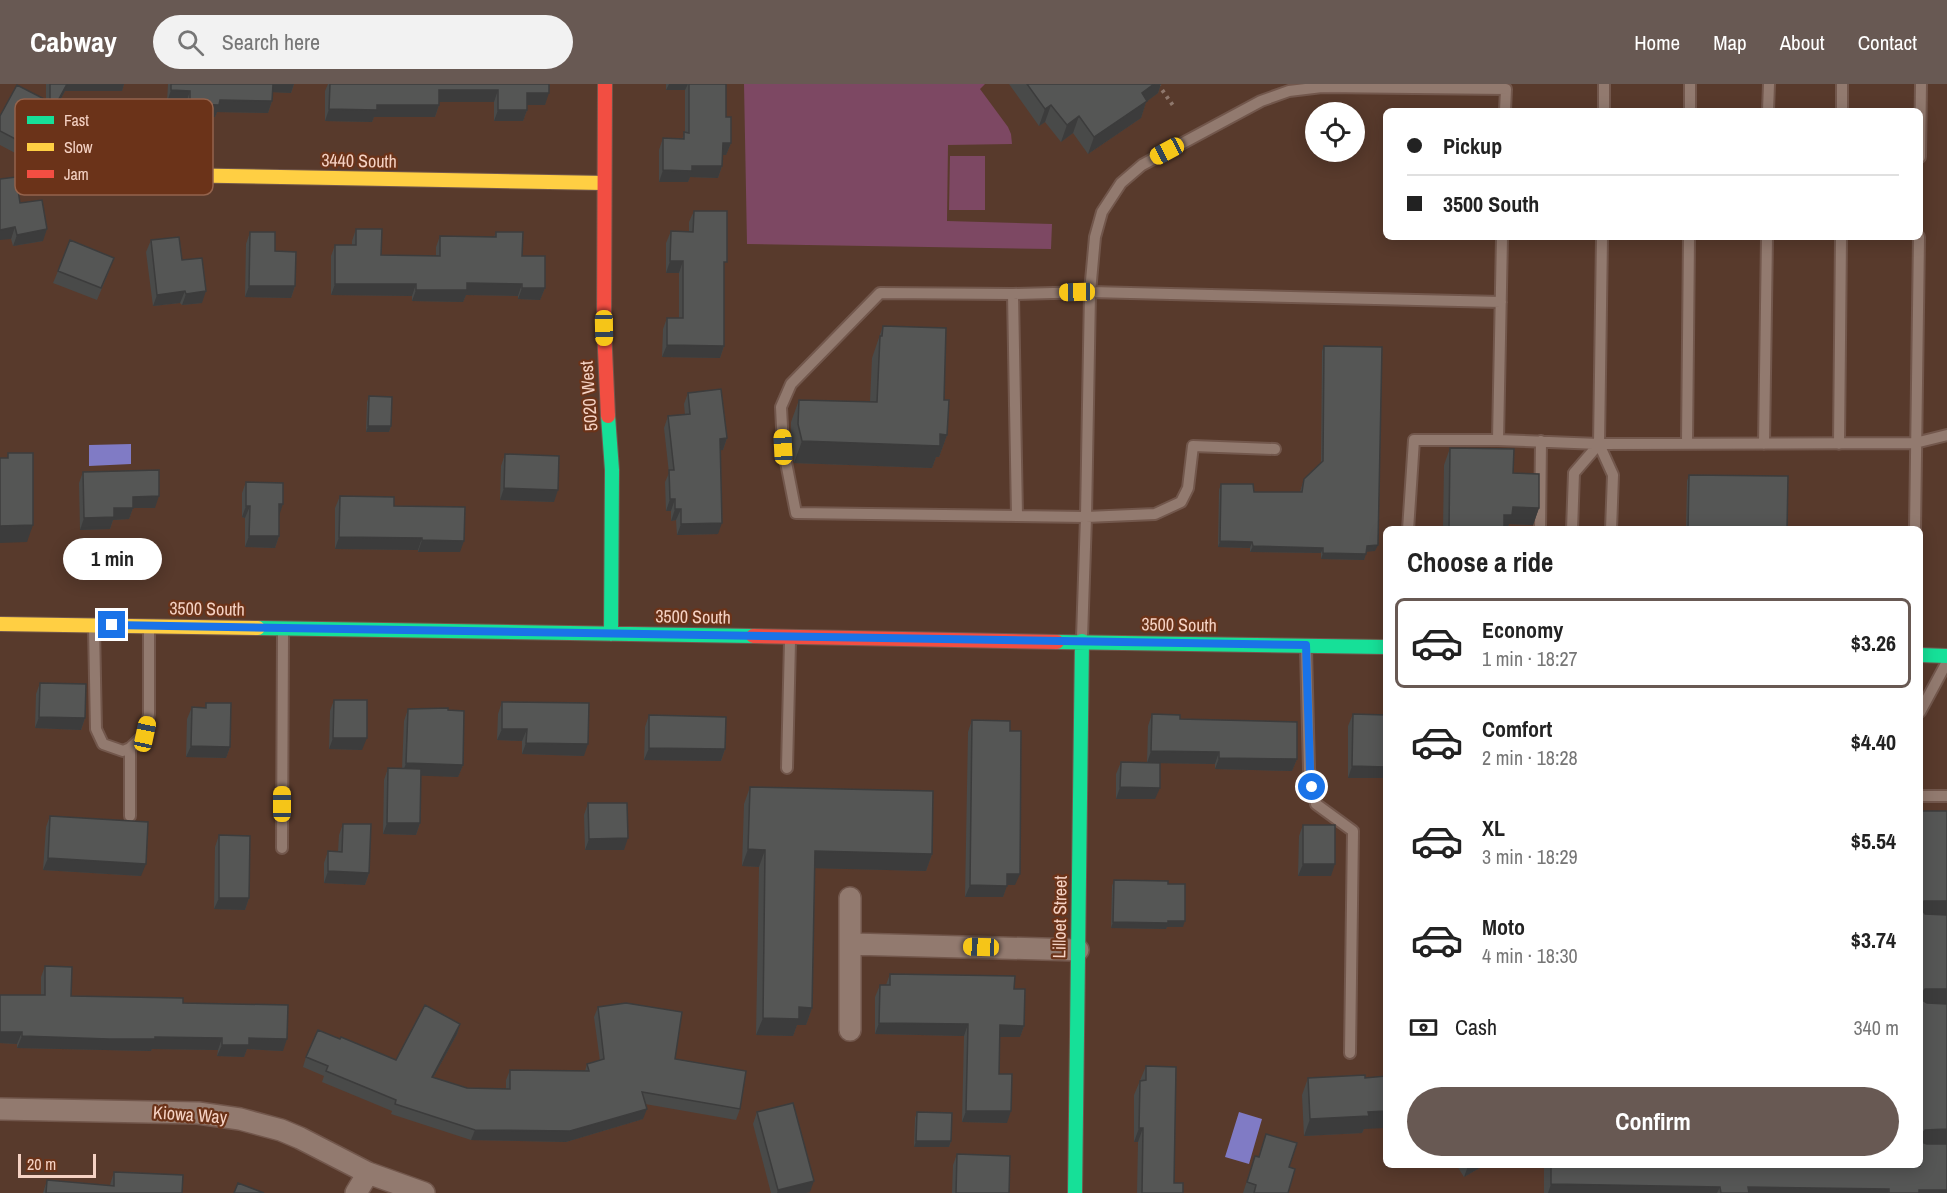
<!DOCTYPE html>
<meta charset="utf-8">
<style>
:root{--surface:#fff;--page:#f2f2f2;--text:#222;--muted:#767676;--line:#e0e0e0;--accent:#685953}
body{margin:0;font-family:"Archivo Narrow",sans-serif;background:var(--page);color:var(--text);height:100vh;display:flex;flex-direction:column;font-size:22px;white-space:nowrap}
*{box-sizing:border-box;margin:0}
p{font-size:20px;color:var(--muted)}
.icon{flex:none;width:33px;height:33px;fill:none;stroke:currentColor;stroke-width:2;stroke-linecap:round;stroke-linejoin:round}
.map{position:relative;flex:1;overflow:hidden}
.panel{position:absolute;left:1383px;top:442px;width:540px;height:642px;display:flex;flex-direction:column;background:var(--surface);border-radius:9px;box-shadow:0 3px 15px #0003}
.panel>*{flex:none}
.guide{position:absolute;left:1383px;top:24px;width:540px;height:132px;border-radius:9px;box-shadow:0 3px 15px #0003;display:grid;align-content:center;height:132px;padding:0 24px;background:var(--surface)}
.tools{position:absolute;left:1305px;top:18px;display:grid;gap:12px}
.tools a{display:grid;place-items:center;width:60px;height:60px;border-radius:50%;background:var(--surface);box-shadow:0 3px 15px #0003;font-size:30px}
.scale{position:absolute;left:18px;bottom:15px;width:78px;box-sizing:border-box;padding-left:6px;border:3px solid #f5d2c4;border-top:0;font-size:16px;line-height:21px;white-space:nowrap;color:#f5d2c4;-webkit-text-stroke:4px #6b3319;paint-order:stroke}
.end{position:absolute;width:27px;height:27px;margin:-14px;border:8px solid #1a73e8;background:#fff;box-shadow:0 0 0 3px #fff}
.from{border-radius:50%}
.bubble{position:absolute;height:42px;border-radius:21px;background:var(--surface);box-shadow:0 3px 15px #0003;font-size:20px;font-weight:700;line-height:42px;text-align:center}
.car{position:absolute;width:18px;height:36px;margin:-18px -9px;border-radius:8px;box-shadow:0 0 4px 2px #0007;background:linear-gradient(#f5c518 24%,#345 0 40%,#f5c518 0 76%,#345 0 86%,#f5c518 0)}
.guide b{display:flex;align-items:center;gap:21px;height:57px;font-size:22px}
.guide b+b{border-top:2px solid var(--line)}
.guide i{width:15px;height:15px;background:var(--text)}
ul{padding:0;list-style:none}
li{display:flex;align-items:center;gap:18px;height:90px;margin:0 12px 9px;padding:0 12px;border:3px solid transparent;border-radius:9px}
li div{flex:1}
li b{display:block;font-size:22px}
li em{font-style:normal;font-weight:700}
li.current{border-color:var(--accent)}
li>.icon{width:54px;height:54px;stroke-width:1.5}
h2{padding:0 24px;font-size:27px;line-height:72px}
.pay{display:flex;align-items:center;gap:15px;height:66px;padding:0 24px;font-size:22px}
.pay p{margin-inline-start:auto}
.primary-button{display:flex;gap:12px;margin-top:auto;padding:12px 24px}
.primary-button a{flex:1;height:69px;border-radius:36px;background:var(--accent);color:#fff;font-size:24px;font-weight:700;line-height:69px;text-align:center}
header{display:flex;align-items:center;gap:36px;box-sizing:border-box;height:84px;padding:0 30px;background:var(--accent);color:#fff}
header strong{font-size:28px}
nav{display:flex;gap:33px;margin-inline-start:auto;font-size:21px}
.search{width:420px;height:54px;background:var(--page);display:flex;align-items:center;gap:15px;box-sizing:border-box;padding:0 21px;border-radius:33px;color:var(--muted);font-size:22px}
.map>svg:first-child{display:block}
.green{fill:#7d4863}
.water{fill:#807bc5}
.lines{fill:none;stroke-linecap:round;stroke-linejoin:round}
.lane-casing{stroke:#72574c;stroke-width:14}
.street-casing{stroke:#72574c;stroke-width:24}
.fast-casing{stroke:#72574c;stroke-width:16}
.slow-casing{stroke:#72574c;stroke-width:16}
.jam-casing{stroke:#72574c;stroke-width:16}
.path{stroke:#8f786d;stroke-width:4;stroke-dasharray:3 4.5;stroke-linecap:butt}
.lane{stroke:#927a6f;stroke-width:10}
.street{stroke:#927a6f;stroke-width:21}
.fast{stroke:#16e098;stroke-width:14}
.slow{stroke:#ffcf43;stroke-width:14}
.jam{stroke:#f24e42;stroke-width:14}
.wall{fill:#494a49}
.shaded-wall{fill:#3c3c3c}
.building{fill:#555655;stroke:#3c3c3c;stroke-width:1.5}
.route{stroke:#1a73e8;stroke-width:8}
.labels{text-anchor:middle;stroke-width:4.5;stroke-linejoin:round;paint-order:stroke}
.street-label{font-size:18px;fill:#f5d2c4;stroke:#6b3319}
.key{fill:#6b3319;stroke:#94634c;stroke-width:1.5}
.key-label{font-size:16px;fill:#f5d2c4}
</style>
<header>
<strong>Cabway</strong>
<div class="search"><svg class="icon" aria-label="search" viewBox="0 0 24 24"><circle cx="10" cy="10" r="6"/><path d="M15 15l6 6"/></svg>Search here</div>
<nav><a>Home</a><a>Map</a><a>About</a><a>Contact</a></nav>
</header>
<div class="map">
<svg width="1947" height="1109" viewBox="0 0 1947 1109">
<rect width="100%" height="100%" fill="#583a2c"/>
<!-- green -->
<path class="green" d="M744 0H985L980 5 1008 43 1011 50 1012 60 948 61 947 137 1052 140 1051 165 747 160Z
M950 72H985V126H949Z"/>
<!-- water -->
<path class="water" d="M131 360V380L89 382V361Z
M1239 1028 1262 1035 1249 1080 1225 1073Z"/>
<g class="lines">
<!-- lane casing -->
<g class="lane-casing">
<path id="lane" d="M1604 27V0
M1690 27V0
M1768 27 1769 0
M1842 27V0
M1920 73 1921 0
M1502 153 1498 356 1599 360 1915 359 1947 351
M1602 153 1599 360 1613 391 1611 446
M1013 210 1017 432
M1687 360 1689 153
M1764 360 1767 153
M1839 360 1841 153
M1275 365 1193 362 1188 404 1181 418 1155 430 1086 433 796 429 783 363 781 323 791 300 880 209 1013 210 1090 208 1501 218
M1408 446 1414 356H1498
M1540 446 1541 357
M1572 446 1574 389 1599 360
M1915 446 1919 153
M94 544 96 645 103 660 123 667 130 664 145 650 149 630V544
M1082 554 1086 433 1090 208 1095 153 1102 128 1121 99 1142 81 1261 17 1289 7 1322 3 1506 5 1505 27
M1306 565 1309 685 1316 720 1353 747 1350 969
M1920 628 1947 578
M130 664V732
M787 684 790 557
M1920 712H1947
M282 764 283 548"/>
</g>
<!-- street casing -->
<g class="street-casing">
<path id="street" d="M851 860 1078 866
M850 946V814
M0 1025 198 1029 240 1035 281 1046 300 1054 368 1089 424 1109
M356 1109 368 1089"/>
</g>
<!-- fast casing -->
<g class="fast-casing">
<path id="fast" d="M608 332 612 386 611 550
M258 544 753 552
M1057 558 1386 563
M1920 571 1947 572
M1075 1109 1082 557"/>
</g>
<!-- slow casing -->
<g class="slow-casing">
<path id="slow" d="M113 90 604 99
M0 540 258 544"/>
</g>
<!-- jam casing -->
<g class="jam-casing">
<path id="jam" d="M605 0 604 244 608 332
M753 552 1057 558"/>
</g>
<!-- path -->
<path class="path" d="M1158 0 1174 23"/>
<!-- lane -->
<use href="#lane" class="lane"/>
<!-- street -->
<use href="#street" class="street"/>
<!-- fast -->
<use href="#fast" class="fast"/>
<!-- slow -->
<use href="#slow" class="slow"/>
<!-- jam -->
<use href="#jam" class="jam"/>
</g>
<!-- wall -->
<path class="wall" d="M46 0H124L122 7H65L38 58 27 52 17 70 0 61V32L46 16Z
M168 0H294L291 9 273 8 272 17 268 29 217 28 215 33 186 32V19L167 18Z
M328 0H549L545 21H527V26L523 37H494V18H439V21L435 33H374L372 38 325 37V7Z
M666 0H726V33L731 59 726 71H722V82L718 94 690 93 688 98H659V66L663 54 682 55 685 48V6H666Z
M1009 0H1161L1158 9 1146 18 1141 34 1088 70 1073 49 1061 58 1045 38 1039 42Z
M20 119 43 157 13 162 11 155Z
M694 127 724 184V262L720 274 662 273 663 245 667 234H679V189H666V159L671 147 689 148V138Z
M356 145 381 171 436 172V163L440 152 494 153 496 148 522 172 545 204 540 216 518 215V212L466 211 463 218 412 217V212L331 211V172L335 161H352V157Z
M250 148 275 167 295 202 291 214 245 213 246 160Z
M151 156 182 176 202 219 182 221 180 219 153 222 146 168Z
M110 185 97 216 53 199 58 187Z
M883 242 944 316 947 351 939 373H936L932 384 794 379 790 362 791 338 799 316 870 318 872 274Z
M1324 262 1375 467H1366L1364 476 1321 475V469L1250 468V464L1218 463 1219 406 1221 400 1254 408H1300L1304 395 1321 379 1322 267Z
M688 309 727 354 723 366H720L718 450 677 451 676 436 671 437V427H666L665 398 669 389 664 344 668 332 685 331 684 320Z
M369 312 391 342 389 348H366L367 318Z
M1450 364 1513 389 1539 424 1533 441 1509 440 1507 446H1443L1444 381Z
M505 370 554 418 500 416 501 382Z
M83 388 155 424H133L129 435 113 436 110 445 80 446 79 399Z
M1689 391 1787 446H1686L1687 397Z
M246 398 279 452 275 464 245 463V434L242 433V409Z
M340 412 394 422 460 468H418V466L335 465V424Z
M40 599 85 634 81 646 35 644 36 610Z
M334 616 362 666 329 665 330 627Z
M502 618 584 672 522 670V657L497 656 498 630Z
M206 619 230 663 226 674 186 673 187 635 192 623 205 624Z
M408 625 448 626 463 681 458 693 421 691 420 739 416 751 383 750 384 696 388 684 402 685 404 637Z
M1152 630 1180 635 1297 675 1292 687 1215 685V680L1160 679 1155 715H1116V690L1121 678H1147L1148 642Z
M1353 630 1386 631 1348 694V642Z
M649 631 725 665 721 677 644 676 645 643Z
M972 636 1010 647 1015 801H1007L1003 813H965L968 648Z
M750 703 932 770 926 787 814 784 812 924 806 941H797L793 952 756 951 759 783 742 782 744 720Z
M588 719 624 766H585L584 731Z
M50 732 141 792 43 786 46 743Z
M343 740 369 789 365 801 324 799V779L328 767 338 768 339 751Z
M1303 741 1331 792H1298L1299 752Z
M219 751 249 814 245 826 214 825 215 763Z
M1114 796 1168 800 1183 843H1167L1166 845 1111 844 1112 802Z
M45 882 71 912 183 919 283 967 247 965 244 973 217 972 218 966 152 965 151 967 105 966 17 964V960L0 959 41 911V893Z
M890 890 1014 905 1024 942 1020 953H1000L999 990 1007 1039 962 1038 964 952 875 950V913L880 901H886Z
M598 923 675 975 740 1025 736 1036 645 1020 643 1035 566 1058 471 1056 391 1030 392 1027 322 998 324 992 303 983 306 973 340 955 396 976 460 940 457 950 433 994 467 1004 506 1005V996L510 986 585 987 587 980 600 977 594 933Z
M1146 982 1174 1099 1183 1109H1137L1138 1058H1134V1011Z
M1308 994 1364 1045 1362 1049 1304 1052 1302 1011Z
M757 1028 810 1108 806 1109H771L753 1040Z
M917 1028 951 1057 949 1063H914L915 1034Z
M1266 1050 1289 1083 1288 1109H1243L1255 1072 1259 1073Z
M957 1070 1009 1109H952L953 1081Z
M1457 1082H1483L1464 1093Z
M1544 1082H1920L1947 1109H1544Z
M114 1088 182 1109H43L47 1096 110 1101Z"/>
<!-- shaded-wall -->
<path class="shaded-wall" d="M67 0H124L122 7H65L38 58 42 46Z
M271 0H294L291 9 269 8Z
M669 0H688L685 6H666Z
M1154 0H1161L1158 9 1146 18 1141 34 1088 70 1094 53 1142 9Z
M171 6 190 7 186 19 167 18Z
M439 6H498L494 18H435Z
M527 9H549L545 21H523Z
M220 16 272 17 268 29 217 28 215 33 186 32 190 20Z
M377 21H439L435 33H374L372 38 325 37 329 25Z
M1051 21 1045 38 1039 42 1045 25Z
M498 26H527L523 37H494Z
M1079 32 1073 49 1061 58 1067 41Z
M31 40 27 52 17 70 21 58Z
M723 59H731L726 71H718Z
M692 82H722L718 94 690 93 688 98H659L663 86Z
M15 143 11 155 0 156V146Z
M47 145 43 157 13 162 17 151Z
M670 177H683L679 189H666Z
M467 199 522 200 518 212 466 211 463 218 412 217 416 206Z
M335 200H416L412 212 331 211Z
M249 202H295L291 214 245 213Z
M522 204H545L540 216 518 215Z
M185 207 180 219 153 222 157 211Z
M206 207 202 219 182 221 186 210Z
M667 261 724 262 720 274 662 273Z
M368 342H391L389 348H366Z
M940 350 947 351 939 373H936L932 384 794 379 802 357Z
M727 354 723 366 715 367 720 355Z
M504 404 558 406 554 418 500 416Z
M159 412 155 424H133L129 435 113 436 110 445 80 446 84 434 114 424 133 413Z
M670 415H675L671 427H666Z
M279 420H283L279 432Z
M246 422H250L245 434 242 433Z
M1513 423 1539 424 1533 441 1509 440 1507 446H1499L1504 431Z
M675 425H681L676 436 671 437Z
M722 439 718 450 677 451 681 440Z
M33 441 27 458 0 459V442Z
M249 452H279L275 464 245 463Z
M339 453 422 454 418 466 335 465Z
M422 456 464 457 460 468H418Z
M1220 457 1252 458 1250 464 1218 463Z
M1378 461 1375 467 1365 468 1367 462Z
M1253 462 1323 464 1321 469 1250 468Z
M1323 469 1366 470 1364 476 1321 475Z
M39 633 85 634 81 646 35 644Z
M502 645H527L522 657 497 656Z
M333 654H367L362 666 329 665Z
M526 659 588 660 584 672 522 670Z
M191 662 230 663 226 674 186 673Z
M649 664 725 665 721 677 644 676Z
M1151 667 1219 668 1215 680 1147 679Z
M1219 674 1297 675 1292 687 1215 685Z
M406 679 463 681 458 693 402 691Z
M1352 682 1386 683V694H1348Z
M1120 703 1160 704 1155 715H1116Z
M387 739H420L416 751 383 750Z
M628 754 624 766H585L589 755Z
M748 765 765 766 759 783 742 782Z
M815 767 932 770 926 787 808 784Z
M48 774 146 780 141 792 43 786Z
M1303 780H1335L1331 792H1298Z
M328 787 369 789 365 801 324 799Z
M1007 790H1020L1015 801H1003Z
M970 801 1007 802 1003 813H965Z
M219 814H249L245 826 214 825Z
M1924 817H1947V838L1920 839V824Z
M1168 837H1185L1183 843H1167L1166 845 1111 844 1113 838Z
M1925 905H1947V927L1920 926V913Z
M799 923 812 924 806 941H797L793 952 756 951 763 934Z
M879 939 968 940 964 952 875 950Z
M460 940 457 950 428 1003 432 993Z
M1000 941 1024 942 1020 953H996Z
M0 948H22L17 960 0 959Z
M22 952 155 953 222 954 218 966 152 965 151 967 105 966 17 964Z
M249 954 287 955 283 967 247 965 244 973 217 972 222 961Z
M647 1025 643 1035 566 1058 471 1056 475 1046Z
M966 1027H1011L1007 1039 962 1038Z
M1386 1027V1044L1364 1045 1362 1049 1304 1052 1310 1035 1368 1028Z
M1139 1044H1143L1138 1058H1134Z
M1947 1045V1067H1920V1054L1925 1046Z
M916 1057H951L949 1063H914Z
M1468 1082H1483L1464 1093Z
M814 1097 810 1108 806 1109H777L778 1106Z
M1551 1100 1720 1103 1717 1109H1548Z
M1748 1103 1889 1105 1888 1109H1746Z
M1919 1106H1947V1109H1918Z"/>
<!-- building -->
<path class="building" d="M50 0H67L42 46 31 40 21 58 0 47V32L17 1 50 18Z
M171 0H273L272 17 220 16 219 21 190 20V7L171 6Z
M330 0H549V9H527V26H498V6H439V21H377V26L329 25Z
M689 0H726V33H731V59H723L722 82H692V87L663 86V54L684 55V48L689 49Z
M1027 0H1154L1142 9 1147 17 1094 53 1079 32 1067 41 1051 21 1045 25Z
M16 93 20 119 42 116 47 145 17 151 15 143 0 146V95Z
M694 127H727V178H724V262L667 261V234H683V177H670L671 147 693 148Z
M356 145H382L381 171 440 172V152L496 153V148H523L522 172H545V204H522V200L467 199V206H416V200H335V161H356Z
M250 148H275V167L296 168 295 202H249Z
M179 153 182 176 202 174 206 207 186 210 185 207 157 211 151 156Z
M70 156 114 174 101 204 58 187Z
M883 242 946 244 944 316H949L947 351 940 350V362L802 357 798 340 799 316 877 318 880 252H882Z
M1324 262 1382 263 1378 461 1367 462 1366 470 1323 469V464L1253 462 1252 458 1220 457 1221 400H1253L1254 408H1302L1304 395 1323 377Z
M721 305 727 354 720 355 722 439 681 440V425H675V415H670L669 386H674L668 332 690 330 688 309Z
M369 312 392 313 391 342H368Z
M1450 364 1514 365 1513 389 1539 390V424L1513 423 1512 431H1504V446L1449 445Z
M8 369H33V441L0 442V374H8Z
M505 370 559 372 558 406 504 404Z
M159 386V412L133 413V424H114V433L84 434 83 388Z
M1689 391 1788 392 1787 446H1688Z
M246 398 283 399V420H279V452H249L250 422H246Z
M340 412 394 413V422L465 423 464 457 422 456V454L339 453Z
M40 599 86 600 85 634 39 633Z
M334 616H367V654H333Z
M502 618 589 619 588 660 526 659 527 645H502Z
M206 619H231L230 663 191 662 192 623 206 624Z
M448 624V626L464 627 463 681 406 679 408 625Z
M1152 630 1180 631V635L1297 638V675L1219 674V668L1151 667Z
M1353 630 1386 631V683L1352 682Z
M649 631 726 633 725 665 649 664Z
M972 636 1010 637V647H1021L1020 790H1007V802L970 801Z
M1121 678 1160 679V704L1120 703Z
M388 684 421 685 420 739H387Z
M750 703 933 707 932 770 815 767 812 924 799 923V935L763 934 765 766 748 765Z
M588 719H627L628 754 589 755Z
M1920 727H1947V817H1924L1920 823 1925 830 1947 831V905H1925L1920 912 1922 916 1927 919 1947 920V1045L1925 1046 1920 1053 1924 1059 1927 1060H1947V1106H1919V1109H1889V1105L1748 1103 1749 1109H1721L1720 1103 1551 1100V1082H1920Z
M50 732 148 738 146 780 48 774Z
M343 740H371L369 789 328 787V767L342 768Z
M1303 741H1335V780H1303Z
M219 751 250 752 249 814H219Z
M1114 796 1168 797V800H1185V837H1168V839L1113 838Z
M45 882 72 883 71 912 183 914V919L288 921 287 955 249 954V961H222V954L155 953V955H109L22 952V948H0V911H45Z
M890 890 1015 892 1014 905H1025L1024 942 1000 941 999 990H1012L1011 1027H966L968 940 879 939 880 901H890Z
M626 919 682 928 675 975 746 987 740 1025 642 1008 647 1025 570 1047 475 1046 395 1020 396 1016 326 987 328 982 306 973 318 946 340 955 341 953 396 976 425 921 460 940 432 993 467 1004 510 1005V986L589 987 587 980 604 975 598 923Z
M1146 982 1176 983 1174 1099H1183V1109H1142L1143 1044H1139L1140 997 1146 996Z
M1365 991V994L1386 992V1027L1368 1028 1369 1032 1310 1035 1308 994Z
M793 1019 814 1097 778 1106 757 1028Z
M917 1028 952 1029 951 1057H916Z
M1266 1050 1297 1059 1289 1083 1295 1085 1288 1109H1254L1256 1101 1247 1098 1255 1072 1259 1073Z
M957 1070 1010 1072 1009 1109H956Z
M114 1088 183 1091 182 1109H46L47 1096 114 1102Z
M238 1099 264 1109H234Z"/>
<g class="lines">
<!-- route -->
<path class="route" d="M112 541 1306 561 1310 685 1312 703"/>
</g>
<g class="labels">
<!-- street labels -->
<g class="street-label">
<text transform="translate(359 77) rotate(1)" y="6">3440 South</text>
<text transform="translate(589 312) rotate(-94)" y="6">5020 West</text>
<text transform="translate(207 525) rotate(1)" y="6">3500 South</text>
<text transform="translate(693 533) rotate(1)" y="6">3500 South</text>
<text transform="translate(1179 541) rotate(1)" y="6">3500 South</text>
<text transform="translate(1060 833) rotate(-89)" y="6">Lilloet Street</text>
<text transform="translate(190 1031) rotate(4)" y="6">Kiowa Way</text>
</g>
</g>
<!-- legend -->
<rect x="15" y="15" width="198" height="96" rx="9" class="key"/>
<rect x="27" y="32" width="27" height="8" fill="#16e098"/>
<rect x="27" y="59" width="27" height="8" fill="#ffcf43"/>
<rect x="27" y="86" width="27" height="8" fill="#f24e42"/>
<g class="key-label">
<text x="64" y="42">Fast</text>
<text x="64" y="69">Slow</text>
<text x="64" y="96">Jam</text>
</g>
</svg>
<div class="tools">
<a><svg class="icon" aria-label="locate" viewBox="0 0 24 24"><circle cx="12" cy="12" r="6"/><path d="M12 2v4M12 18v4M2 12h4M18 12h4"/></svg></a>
</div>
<div class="scale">20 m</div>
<i class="end from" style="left:1312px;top:703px"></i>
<i class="end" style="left:112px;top:541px"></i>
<div class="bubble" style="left:63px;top:454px;width:99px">1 min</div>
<i class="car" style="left:1167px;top:67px;rotate:242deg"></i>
<i class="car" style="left:1077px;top:208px;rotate:269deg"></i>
<i class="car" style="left:604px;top:244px;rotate:179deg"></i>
<i class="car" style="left:783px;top:363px;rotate:357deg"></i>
<i class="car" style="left:145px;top:650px;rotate:12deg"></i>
<i class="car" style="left:282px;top:720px;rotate:0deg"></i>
<i class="car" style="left:981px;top:863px;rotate:272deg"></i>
<div class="guide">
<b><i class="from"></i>Pickup</b>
<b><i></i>3500 South</b>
</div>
<section class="panel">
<h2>Choose a ride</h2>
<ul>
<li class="current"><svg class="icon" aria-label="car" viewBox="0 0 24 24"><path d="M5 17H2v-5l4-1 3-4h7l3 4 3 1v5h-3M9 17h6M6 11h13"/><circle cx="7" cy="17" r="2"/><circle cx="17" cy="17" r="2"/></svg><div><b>Economy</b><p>1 min · 18:27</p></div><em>$3.26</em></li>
<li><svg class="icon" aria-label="car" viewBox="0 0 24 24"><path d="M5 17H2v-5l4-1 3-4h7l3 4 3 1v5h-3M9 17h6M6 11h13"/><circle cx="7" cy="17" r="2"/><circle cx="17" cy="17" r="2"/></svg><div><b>Comfort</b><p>2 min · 18:28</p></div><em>$4.40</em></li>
<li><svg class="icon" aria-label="car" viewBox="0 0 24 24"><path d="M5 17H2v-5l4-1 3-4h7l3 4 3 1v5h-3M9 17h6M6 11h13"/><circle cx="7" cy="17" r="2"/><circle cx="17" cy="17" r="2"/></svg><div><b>XL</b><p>3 min · 18:29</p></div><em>$5.54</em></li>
<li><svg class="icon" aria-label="car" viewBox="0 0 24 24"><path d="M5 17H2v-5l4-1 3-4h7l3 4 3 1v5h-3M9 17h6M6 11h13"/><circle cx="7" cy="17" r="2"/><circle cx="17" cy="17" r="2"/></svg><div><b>Moto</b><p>4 min · 18:30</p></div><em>$3.74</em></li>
</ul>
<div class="pay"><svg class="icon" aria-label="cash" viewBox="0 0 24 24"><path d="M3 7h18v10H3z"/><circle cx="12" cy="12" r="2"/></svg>Cash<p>340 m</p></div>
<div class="primary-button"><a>Confirm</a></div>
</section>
</div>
